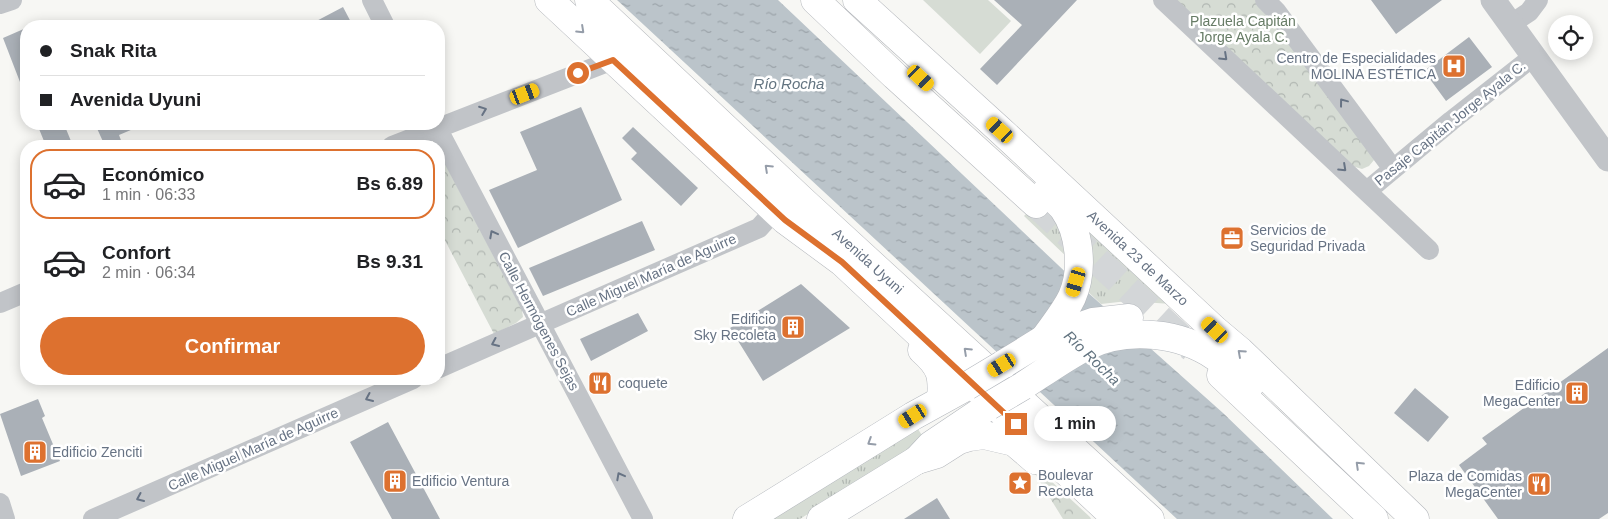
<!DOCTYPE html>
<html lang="es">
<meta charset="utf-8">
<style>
:root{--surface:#fff;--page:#f6f6f6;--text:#202124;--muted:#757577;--line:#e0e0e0;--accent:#dd712f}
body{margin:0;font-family:Helvetica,sans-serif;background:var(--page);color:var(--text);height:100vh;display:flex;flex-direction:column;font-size:19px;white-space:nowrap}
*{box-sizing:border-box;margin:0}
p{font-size:16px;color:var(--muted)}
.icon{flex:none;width:28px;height:28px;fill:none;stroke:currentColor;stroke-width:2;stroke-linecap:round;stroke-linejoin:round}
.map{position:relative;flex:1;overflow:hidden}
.details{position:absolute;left:20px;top:140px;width:425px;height:245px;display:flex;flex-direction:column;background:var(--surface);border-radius:20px;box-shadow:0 2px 12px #0003}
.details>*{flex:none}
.banner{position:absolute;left:20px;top:20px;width:425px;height:110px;border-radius:20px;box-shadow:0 2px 12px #0003;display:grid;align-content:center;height:110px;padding:0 20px;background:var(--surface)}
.fabs{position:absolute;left:1548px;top:15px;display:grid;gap:10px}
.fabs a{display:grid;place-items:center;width:45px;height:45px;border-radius:50%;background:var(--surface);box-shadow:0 2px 12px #0003;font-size:25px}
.end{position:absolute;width:22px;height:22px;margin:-11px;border:6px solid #dd712f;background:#fff;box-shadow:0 0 0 2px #fff}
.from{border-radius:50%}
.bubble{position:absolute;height:35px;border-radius:18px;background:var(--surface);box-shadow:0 2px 12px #0003;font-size:16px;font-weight:700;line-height:35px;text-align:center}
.car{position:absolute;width:15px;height:30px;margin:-15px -8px;border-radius:6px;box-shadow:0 0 4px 1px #0007;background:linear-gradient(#f5c518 24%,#345 0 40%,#f5c518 0 76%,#345 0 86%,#f5c518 0)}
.banner b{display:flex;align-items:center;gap:18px;height:48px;font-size:19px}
.banner b+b{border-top:1px solid var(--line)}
.banner i{width:12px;height:12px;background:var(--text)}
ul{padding:9px 0 0;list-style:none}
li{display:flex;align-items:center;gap:15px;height:70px;margin:0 10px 8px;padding:0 10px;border:2px solid transparent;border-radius:20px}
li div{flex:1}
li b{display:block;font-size:19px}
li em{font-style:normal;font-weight:700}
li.active{border-color:var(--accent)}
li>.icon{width:45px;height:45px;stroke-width:1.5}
.primary-button{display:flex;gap:10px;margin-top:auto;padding:10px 20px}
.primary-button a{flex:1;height:58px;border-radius:30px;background:var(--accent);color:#fff;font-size:20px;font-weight:700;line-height:58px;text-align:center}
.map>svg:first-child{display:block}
.grass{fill:url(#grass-tufts)}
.park{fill:url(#park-crowns)}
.pitch{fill:#d6dcd4}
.water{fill:url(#water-ripples)}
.building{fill:#aab0b7}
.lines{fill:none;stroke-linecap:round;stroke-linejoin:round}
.primary-tunnel{stroke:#d3d6d8;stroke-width:28;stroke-dasharray:28 14;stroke-linecap:butt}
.secondary-casing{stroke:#b3b7bd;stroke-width:29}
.primary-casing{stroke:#b4b7bc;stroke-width:29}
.minor{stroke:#c1c4c8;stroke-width:20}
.tertiary{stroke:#c1c4c8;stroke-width:25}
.secondary{stroke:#fff;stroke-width:28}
.primary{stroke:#fff;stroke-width:28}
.secondary-bridge-casing{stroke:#b3b7bd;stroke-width:29;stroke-linecap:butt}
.secondary-bridge{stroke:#fff;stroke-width:28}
.oneway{stroke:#959da9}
.oneway2{stroke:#677384}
.route{stroke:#dd712f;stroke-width:6}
.labels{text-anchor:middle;stroke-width:5;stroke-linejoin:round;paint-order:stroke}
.park-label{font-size:14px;fill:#677c66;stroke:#fff}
.poi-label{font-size:14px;fill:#677384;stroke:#fff;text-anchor:start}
.street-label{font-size:14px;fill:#677384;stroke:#fff}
.water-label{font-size:15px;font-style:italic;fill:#637480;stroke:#fff}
</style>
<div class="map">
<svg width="1608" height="519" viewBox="0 0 1608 519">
<defs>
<pattern id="grass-tufts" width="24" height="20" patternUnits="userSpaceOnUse" patternTransform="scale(1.25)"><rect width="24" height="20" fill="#d6dcd4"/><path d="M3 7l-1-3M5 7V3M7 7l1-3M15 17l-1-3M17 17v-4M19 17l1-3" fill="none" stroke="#b1b7b2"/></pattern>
<pattern id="park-crowns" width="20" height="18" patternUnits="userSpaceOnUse" patternTransform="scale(1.25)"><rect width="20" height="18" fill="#d6dcd4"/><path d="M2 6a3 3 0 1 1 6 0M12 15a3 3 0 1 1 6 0" fill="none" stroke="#b1b7b2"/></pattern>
<pattern id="water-ripples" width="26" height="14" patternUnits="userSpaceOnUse" patternTransform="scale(1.25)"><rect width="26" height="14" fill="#bbc4ca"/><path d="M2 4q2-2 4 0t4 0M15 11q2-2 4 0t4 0" fill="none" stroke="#9ca4aa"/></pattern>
</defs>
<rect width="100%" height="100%" fill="#f7f7f4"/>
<!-- grass -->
<path class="grass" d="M1043 197 1053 206 1071 261 1024 216Z
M1070 209 1171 304 1128 301 1101 304 1084 288Z
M916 426 925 440 800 519H767Z"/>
<!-- park -->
<path class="park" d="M1168 0H1255L1266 11 1372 153 1374 160 1369 166 1362 169 1352 166Z
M439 152 522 310 523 317 516 323 494 334 439 229Z
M1024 456 1090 517 1091 519H1063Z"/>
<!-- pitch -->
<path class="pitch" d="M923 0H988L1011 21 980 54Z"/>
<!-- water -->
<path class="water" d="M617 0H778L1076 282 1223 413 1333 519H1177Z"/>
<!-- building -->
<path class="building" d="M994 0H1077L997 85 980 69 1022 25Z
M1371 0H1442L1396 34Z
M343 7 353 26H307Z
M26 28V94L25 95 3 38Z
M1469 37 1492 67 1446 101 1424 71Z
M581 107 622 200 518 248 489 190 537 170 520 132Z
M37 124H64L73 146H46Z
M95 124H145L119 135 122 143 114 146H105Z
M633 127 698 188 681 206 631 159 637 153 622 138Z
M642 221 655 250 543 296 529 268Z
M801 284 850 328 763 381 730 328Z
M638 313 648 331 591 361 580 339Z
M1608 348V513L1599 519H1498L1459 465 1487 444 1482 438Z
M1415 388 1449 417 1428 442 1394 413Z
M38 399 45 416 42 418 60 461 21 476 0 414Z
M388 422 440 519H392L350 442Z
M937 498 950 519H904Z"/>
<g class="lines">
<!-- primary-tunnel -->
<path class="primary-tunnel" d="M1036 204 1193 349"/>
<!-- secondary casing -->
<g class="secondary-casing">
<path id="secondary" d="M1002 365 1044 339 1093 322 1129 318
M1023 386C1043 373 1064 358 1085 347 1122 328 1172 331 1208 352 1223 361 1237 373 1250 385
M747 519 913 416 962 389
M821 519 917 460 931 445 989 406"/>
</g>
<!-- primary casing -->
<g class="primary-casing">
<path id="primary" d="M549 0 785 220 842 262 1117 519
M589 0 803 201 1150 519
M815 0 895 76 1036 204
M857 0 1000 130 1215 330 1240 351 1415 519
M1044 339C1053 326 1065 312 1072 297 1084 270 1080 232 1063 208 1058 202 1051 197 1046 192
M922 350C941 367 943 375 941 400
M1221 375 1374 519
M917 460 937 454 959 440 969 437 984 435 1014 442 1035 460"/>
</g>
<!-- minor -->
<path class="minor" d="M372 0 385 26
M1163 0 1429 250
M1265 0 1276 11 1393 169
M0 4 12 0
M1511 24 1529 12 1538 0
M435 124 643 519
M392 146 613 60
M1367 191 1451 121 1534 56
M0 303 26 292
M439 368 759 228 775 210
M0 503 5 519
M93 519 413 379"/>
<!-- tertiary -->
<path class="tertiary" d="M1493 0 1608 159"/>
<!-- secondary -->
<use href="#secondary" class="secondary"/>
<!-- primary -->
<use href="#primary" class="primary"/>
<!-- secondary-bridge casing -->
<g class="secondary-bridge-casing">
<path id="secondary-bridge" d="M967 386 1002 365
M989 406 1023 386"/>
</g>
<!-- secondary-bridge -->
<use href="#secondary-bridge" class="secondary-bridge"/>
</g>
<!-- one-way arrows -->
<defs><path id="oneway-chevron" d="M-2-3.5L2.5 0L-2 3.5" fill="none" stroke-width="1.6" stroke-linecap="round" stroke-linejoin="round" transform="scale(1.25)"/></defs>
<g class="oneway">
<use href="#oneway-chevron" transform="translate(581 30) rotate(43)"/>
<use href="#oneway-chevron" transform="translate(768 168) rotate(-137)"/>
<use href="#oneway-chevron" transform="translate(967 351) rotate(-137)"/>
<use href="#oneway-chevron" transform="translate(1241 353) rotate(-138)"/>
<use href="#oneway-chevron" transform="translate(871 442) rotate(148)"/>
<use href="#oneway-chevron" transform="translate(1359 465) rotate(-136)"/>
</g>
<g class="oneway2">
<use href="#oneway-chevron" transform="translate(1224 57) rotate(43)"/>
<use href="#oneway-chevron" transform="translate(1343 102) rotate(-127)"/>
<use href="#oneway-chevron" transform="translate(483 110) rotate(-21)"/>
<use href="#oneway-chevron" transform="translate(1343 168) rotate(43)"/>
<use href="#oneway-chevron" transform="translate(493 234) rotate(-118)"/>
<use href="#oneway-chevron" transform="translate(495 343) rotate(156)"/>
<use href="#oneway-chevron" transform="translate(369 398) rotate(156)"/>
<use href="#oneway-chevron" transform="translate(620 476) rotate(-118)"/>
<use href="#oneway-chevron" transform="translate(140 498) rotate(156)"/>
</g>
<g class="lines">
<!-- route -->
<path class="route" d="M578 73 613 60 785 220 842 262 1016 424"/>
</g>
<!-- icons -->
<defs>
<g id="hospital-square" transform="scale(1.25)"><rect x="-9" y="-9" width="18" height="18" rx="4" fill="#dd712f" stroke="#fff"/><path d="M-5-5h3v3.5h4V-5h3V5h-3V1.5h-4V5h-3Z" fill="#fff"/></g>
<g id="office-square" transform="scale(1.25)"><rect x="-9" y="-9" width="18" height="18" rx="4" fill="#dd712f" stroke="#fff"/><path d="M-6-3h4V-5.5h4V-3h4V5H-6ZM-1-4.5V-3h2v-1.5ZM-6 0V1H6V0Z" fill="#fff"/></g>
<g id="building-square" transform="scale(1.25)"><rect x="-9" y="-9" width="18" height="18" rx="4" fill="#dd712f" stroke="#fff"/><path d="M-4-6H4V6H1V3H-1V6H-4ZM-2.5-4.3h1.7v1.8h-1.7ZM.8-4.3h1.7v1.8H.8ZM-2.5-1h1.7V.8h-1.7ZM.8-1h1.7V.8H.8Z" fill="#fff"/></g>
<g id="restaurant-square" transform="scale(1.25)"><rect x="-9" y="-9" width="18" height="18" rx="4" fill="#dd712f" stroke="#fff"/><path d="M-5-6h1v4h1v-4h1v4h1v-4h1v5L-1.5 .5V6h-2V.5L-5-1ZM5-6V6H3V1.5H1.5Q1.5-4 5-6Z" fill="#fff"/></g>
<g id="sight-square" transform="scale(1.25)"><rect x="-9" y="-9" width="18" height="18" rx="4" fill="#dd712f" stroke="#fff"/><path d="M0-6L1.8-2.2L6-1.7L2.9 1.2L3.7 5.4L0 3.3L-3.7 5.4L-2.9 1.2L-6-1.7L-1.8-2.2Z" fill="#fff"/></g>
</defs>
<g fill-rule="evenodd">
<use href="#hospital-square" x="1454" y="66"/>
<use href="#office-square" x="1232" y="238"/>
<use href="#building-square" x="793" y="327"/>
<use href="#restaurant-square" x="600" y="383"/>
<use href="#building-square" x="1577" y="393"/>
<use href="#building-square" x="35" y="452"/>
<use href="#building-square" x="395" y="481"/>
<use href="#sight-square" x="1020" y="483"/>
<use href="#restaurant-square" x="1539" y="484"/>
</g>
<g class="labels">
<!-- park labels -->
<g class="park-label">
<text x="1243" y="26">Plazuela Capitán<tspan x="1243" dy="16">Jorge Ayala C.</tspan></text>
</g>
<!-- poi labels -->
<g class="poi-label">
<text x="1436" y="63" text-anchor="end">Centro de Especialidades<tspan x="1436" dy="16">MOLINA ESTÉTICA</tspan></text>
<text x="1250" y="235">Servicios de<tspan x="1250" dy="16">Seguridad Privada</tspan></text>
<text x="776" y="324" text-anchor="end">Edificio<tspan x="776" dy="16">Sky Recoleta</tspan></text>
<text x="618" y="388">coquete</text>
<text x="1560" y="390" text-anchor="end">Edificio<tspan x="1560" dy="16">MegaCenter</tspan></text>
<text x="52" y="457">Edificio Zenciti</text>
<text x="1038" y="480">Boulevar<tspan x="1038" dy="16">Recoleta</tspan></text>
<text x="1522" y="481" text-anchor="end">Plaza de Comidas<tspan x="1522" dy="16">MegaCenter</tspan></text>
<text x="412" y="486">Edificio Ventura</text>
</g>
<!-- street labels -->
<g class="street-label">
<text transform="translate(1450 123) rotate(-39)" y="5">Pasaje Capitán Jorge Ayala C.</text>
<text transform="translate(1138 258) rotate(43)" y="5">Avenida 23 de Marzo</text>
<text transform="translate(868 261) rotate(42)" y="5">Avenida Uyuni</text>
<text transform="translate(651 275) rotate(-24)" y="5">Calle Miguel María de Aguirre</text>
<text transform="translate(539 321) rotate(62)" y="5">Calle Hermógenes Sejas</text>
<text transform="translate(253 449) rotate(-24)" y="5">Calle Miguel María de Aguirre</text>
</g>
<!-- water labels -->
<g class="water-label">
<text x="789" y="89">Río Rocha</text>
<text transform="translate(1092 358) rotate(44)" y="5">Río Rocha</text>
</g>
</g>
</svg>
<div class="fabs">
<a><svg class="icon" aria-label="locate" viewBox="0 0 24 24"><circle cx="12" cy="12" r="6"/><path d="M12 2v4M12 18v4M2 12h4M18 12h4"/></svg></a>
</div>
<i class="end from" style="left:578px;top:73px"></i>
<i class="end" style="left:1016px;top:424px"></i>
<div class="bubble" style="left:1034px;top:406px;width:82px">1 min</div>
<i class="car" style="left:921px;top:78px;rotate:133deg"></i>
<i class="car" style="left:525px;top:94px;rotate:69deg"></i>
<i class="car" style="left:1000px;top:130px;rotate:312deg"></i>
<i class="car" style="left:1076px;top:282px;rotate:197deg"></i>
<i class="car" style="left:1215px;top:330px;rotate:313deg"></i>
<i class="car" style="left:1002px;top:365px;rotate:239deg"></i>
<i class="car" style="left:913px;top:416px;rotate:238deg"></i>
<div class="banner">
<b><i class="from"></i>Snak Rita</b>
<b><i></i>Avenida Uyuni</b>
</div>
<section class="details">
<ul>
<li class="active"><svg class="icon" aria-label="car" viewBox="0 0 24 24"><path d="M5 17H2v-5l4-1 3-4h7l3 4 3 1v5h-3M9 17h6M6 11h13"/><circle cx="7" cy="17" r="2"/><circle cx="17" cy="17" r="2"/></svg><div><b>Económico</b><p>1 min · 06:33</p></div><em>Bs 6.89</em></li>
<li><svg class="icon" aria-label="car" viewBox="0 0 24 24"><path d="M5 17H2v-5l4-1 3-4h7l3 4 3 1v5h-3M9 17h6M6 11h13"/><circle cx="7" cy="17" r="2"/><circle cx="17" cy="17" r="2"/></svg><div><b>Confort</b><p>2 min · 06:34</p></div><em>Bs 9.31</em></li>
</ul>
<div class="primary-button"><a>Confirmar</a></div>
</section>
</div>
